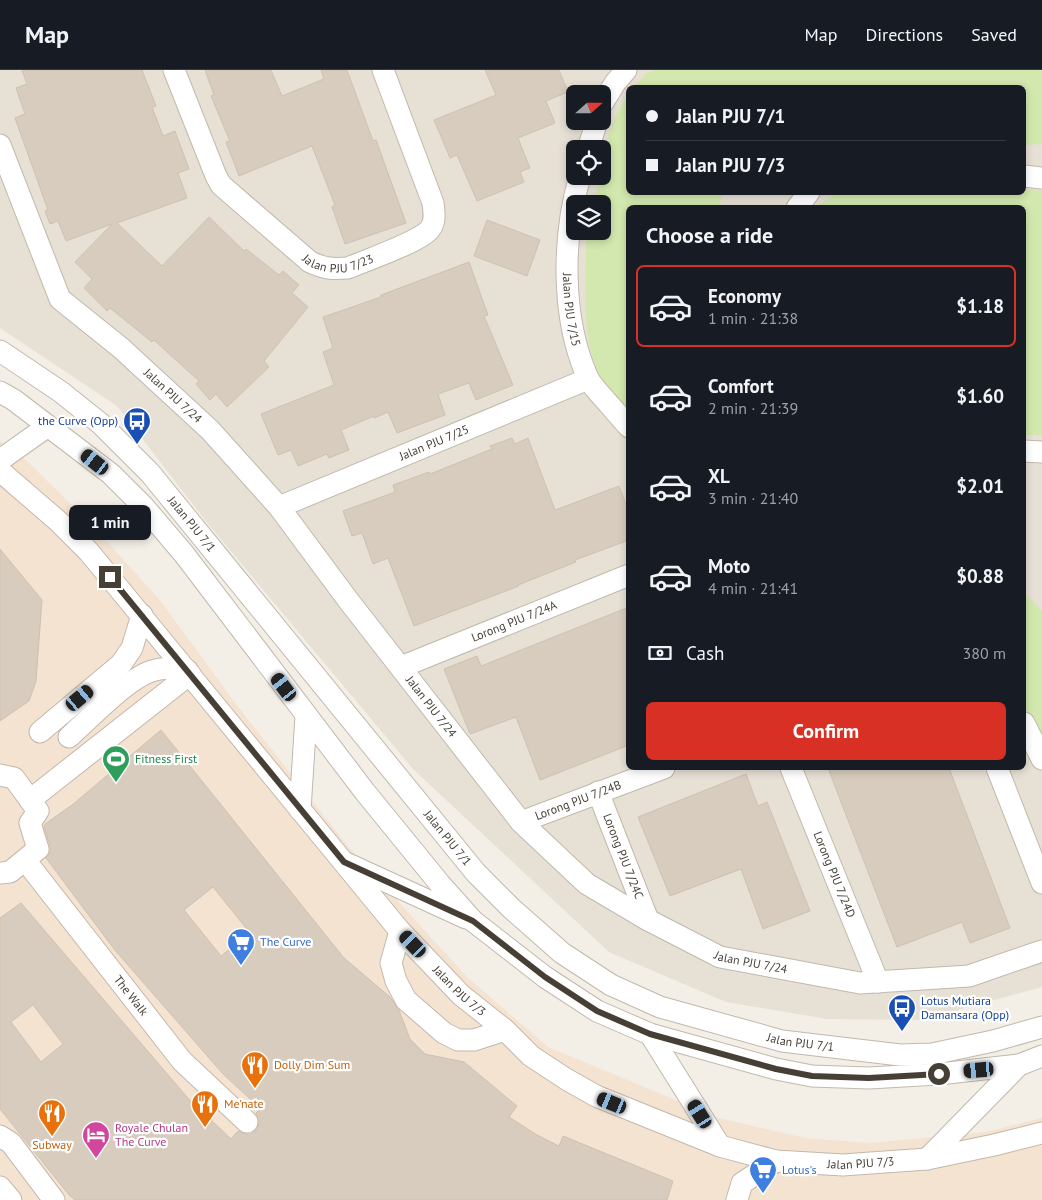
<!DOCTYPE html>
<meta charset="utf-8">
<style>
:root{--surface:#171b24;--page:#242831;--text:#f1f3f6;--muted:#9ea1a6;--line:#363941;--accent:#d93025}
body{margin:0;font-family:"PT Sans",sans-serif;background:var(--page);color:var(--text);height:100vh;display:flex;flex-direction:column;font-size:19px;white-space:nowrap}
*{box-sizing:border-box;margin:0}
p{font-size:16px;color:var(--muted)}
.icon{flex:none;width:28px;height:28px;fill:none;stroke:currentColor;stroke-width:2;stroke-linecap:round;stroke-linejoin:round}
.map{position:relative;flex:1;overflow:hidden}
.drawer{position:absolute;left:626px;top:135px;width:400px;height:565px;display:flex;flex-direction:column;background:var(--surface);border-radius:8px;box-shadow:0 2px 8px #0003}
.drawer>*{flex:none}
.banner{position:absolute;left:626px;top:15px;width:400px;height:110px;border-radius:8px;box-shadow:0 2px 8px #0003;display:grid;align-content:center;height:110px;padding:0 20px;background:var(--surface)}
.needle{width:32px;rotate:69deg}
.buttons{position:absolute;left:566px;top:15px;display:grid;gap:10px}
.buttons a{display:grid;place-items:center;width:45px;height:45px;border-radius:8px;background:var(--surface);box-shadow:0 2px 8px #0003;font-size:25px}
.end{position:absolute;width:22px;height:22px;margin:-11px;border:6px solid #463f36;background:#fff;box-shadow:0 0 0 2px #fff}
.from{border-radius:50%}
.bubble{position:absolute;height:35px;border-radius:8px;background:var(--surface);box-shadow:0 2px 8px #0003;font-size:16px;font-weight:800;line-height:35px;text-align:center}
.car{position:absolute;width:15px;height:30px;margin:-15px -8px;border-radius:6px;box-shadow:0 0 4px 1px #0007;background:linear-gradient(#222 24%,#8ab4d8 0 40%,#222 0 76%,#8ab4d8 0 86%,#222 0)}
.banner b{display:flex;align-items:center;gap:18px;height:48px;font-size:19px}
.banner b+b{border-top:1px solid var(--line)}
.banner i{width:12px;height:12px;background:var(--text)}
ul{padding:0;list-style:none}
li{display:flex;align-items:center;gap:15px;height:82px;margin:0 10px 8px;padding:0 10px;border:2px solid transparent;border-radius:8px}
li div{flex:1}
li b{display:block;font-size:19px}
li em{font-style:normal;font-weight:800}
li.current{border-color:var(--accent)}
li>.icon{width:45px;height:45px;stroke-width:1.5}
h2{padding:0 20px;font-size:22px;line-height:60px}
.pay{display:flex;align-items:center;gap:12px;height:55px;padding:0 20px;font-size:19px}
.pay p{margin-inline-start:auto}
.cta{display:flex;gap:10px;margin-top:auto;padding:10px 20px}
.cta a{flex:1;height:58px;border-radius:8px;background:var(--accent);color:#fff;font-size:20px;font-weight:800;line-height:58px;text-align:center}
header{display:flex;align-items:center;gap:30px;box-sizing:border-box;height:70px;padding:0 25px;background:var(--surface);border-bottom:1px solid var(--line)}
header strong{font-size:24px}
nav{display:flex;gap:28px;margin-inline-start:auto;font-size:18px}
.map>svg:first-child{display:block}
.residential{fill:#e7e0d5;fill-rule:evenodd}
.commercial{fill:#f5e3d2}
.green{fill:#d3e8af}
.building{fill:#d8ccbf;stroke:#d0c1af;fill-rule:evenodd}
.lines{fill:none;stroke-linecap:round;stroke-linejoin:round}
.minor-casing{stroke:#c2b8ac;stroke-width:23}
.minor{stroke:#fff;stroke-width:21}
.route{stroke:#463f36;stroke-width:6}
.labels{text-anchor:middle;stroke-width:4.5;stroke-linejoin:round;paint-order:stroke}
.street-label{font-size:12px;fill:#463f36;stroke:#fff}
.transit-label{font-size:12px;fill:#164399;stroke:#fff;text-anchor:end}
.leisure-label{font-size:12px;fill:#27864d;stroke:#fff;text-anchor:start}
.shop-label{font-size:12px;fill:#366cbe;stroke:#fff;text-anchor:start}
.food-label{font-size:12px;fill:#c56008;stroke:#fff;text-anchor:start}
.hotel-label{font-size:12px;fill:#b23c85;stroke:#fff;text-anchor:start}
</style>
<header>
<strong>Map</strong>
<nav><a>Map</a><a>Directions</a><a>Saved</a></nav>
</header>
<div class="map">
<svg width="1042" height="1130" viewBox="0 0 1042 1130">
<rect width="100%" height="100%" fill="#f3efe7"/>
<!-- residential -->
<path class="residential" d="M0 0H1042V917L922 950 827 949 726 932 609 882 413 699 208 454 117 336 0 258ZM629 18H1024V122H629ZM575 24H602V51H575ZM575 79H602V106H575ZM575 134H602V161H575ZM629 138H1024V698H629Z"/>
<!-- commercial -->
<path class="commercial" d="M0 371 26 390 91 454 160 530 236 634 347 775 468 908 548 977 719 1048 805 1068 870 1073 986 1062 1042 1048V1130H0Z"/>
<!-- green -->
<path class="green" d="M655 0H1042V74L1024 75V18L634 17 645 4Z
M629 24V122L723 123 719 137 629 138V343C621 333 611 324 604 313 579 273 586 214 586 169L588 161H602V134H594L600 106H602C603 78 611 47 629 24Z
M1024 119 1042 121V365H1024V138L816 137 835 124 847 123 1024 122Z
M1024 523 1042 540V667L1036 655 1024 639Z"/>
<!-- building -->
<path class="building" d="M22 0H142L156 36 152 37 163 66 175 61 189 99 178 103 187 128 117 153 162 196 209 147 244 181 246 179 279 205 283 201 299 215 292 223 308 237 264 291 269 297 227 337 216 324 210 330 196 314 199 311 154 270 152 272 110 238 107 241 84 218 92 209 75 192 112 154 66 171 58 151 50 154 45 141 48 140 15 48 25 44 16 18 27 14Z
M205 0H271L282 26 324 9 321 0H347L373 71 376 70 406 153 345 174 332 137 335 135 312 76 239 106 226 72 230 71 211 26 214 25Z
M485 0H559L568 22 546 31 555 53 518 68 530 98 520 102 524 112 477 131 457 85 450 88 434 50 496 25Z
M487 150 540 170 527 206 474 186Z
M469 192 488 245 484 246 513 315 476 330 469 313 438 324 445 345 397 363 388 342 374 348V346L341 360 349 380 329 388 327 384 298 396 291 380 278 385 261 344 334 315 323 282 333 278 323 247 381 227V225Z
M512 368 515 374 528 368 555 440 619 416 629 442V470L575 490 576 492 518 515 519 516 414 556 388 488 373 494 362 463 352 466 343 441 395 422 393 415 429 402 430 404 492 379 490 376Z
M0 479 42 530 36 611 29 631 0 651Z
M629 537V675L540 710 516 647 470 664 444 599 477 586 481 596Z
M161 660 344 888 390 927 399 940 410 969 425 984 464 992 517 1036 509 1047 537 1065 559 1076 563 1066 673 1111 667 1130H75L69 1125 0 1039V848L21 833 187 1027 231 1069 238 1061 245 1064H251L256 1060 259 1054V1049L256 1043 261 1039 223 1004 114 879 46 788 50 783V776L44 757 45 754 72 735ZM213 817 250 863 221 886 184 840ZM33 935 63 974 41 992 11 952Z
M828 698H949L1010 858 970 873 962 852 897 877Z
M746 704 758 736 767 732 810 841 763 859 741 799 670 826 638 747Z"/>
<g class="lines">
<!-- minor casing -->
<g class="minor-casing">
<g id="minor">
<path id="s1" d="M174 0 216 106 221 115 310 192C325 199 332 199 348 198 366 190 420 172 430 159 436 151 434 142 433 133L383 0"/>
<path d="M602 34 615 13 626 0"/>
<path id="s2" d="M0 75 60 229 121 278 210 360 279 437 348 530 521 752 587 814 648 850 720 887 860 913 969 906 1042 881"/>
<path d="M588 79 597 51"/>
<path id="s3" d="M580 106C562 167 561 249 588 308 590 313 595 318 599 323 609 334 619 346 629 357"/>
<path d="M1024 106 1042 108"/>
<path d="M797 138 809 122"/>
<path id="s4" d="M0 281 61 322 101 354 150 403 476 803 512 839 562 883 611 915 660 937 782 971 900 985 932 984 993 971 1042 957"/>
<path d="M0 322 14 330 111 404 144 437 184 484 365 722 440 814 473 851 545 907 597 941 650 964 776 999 812 1006 869 1008 939 1004 1019 995 1042 986"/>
<path d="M1024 381 1042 382"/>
<path d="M0 390 48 356"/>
<path id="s5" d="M0 401 58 451 89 482 400 861 461 925 505 960 531 986 566 1009 596 1026 720 1076 776 1091 843 1095 927 1089 994 1075 1042 1063"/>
<path id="s6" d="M279 437 588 309"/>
<path id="s7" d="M401 597 629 505"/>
<path d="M1024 653 1042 689"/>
<path d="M40 662 121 594 132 578 142 545"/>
<path d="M69 667C89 649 128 608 152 601 163 597 175 598 187 600"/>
<path id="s8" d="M791 698 878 912"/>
<path d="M997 698 1042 813"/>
<path d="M0 705 14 708 38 741 30 753 38 779 10 802 0 803"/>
<path id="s9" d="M598 722 648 850"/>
<path d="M30 730 190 604"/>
<path d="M300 740 306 646"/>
<path id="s10" d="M521 752 664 698"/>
<path id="s11" d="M25 790 182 991 247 1052"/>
<path d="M348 794 466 848"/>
<path d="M400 861 391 893 396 911 406 930 444 963 458 970H474L505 960"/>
<path d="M650 964 720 1076"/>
<path d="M0 1066 11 1073 54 1130"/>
<path d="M927 1089 1019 995"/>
<path d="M0 1117 11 1130"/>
<path d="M737 1130 742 1113 776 1091"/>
</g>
</g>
<!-- minor -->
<use href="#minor" class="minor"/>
</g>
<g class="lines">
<!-- route -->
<path class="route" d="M110 507 344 792 473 851 545 907 597 941 650 964 776 999 812 1006 869 1008 939 1004"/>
</g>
<!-- icons -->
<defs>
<g id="bus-pin" transform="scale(1.4375)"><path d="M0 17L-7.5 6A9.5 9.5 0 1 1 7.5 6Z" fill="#1a4fb4" stroke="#fff"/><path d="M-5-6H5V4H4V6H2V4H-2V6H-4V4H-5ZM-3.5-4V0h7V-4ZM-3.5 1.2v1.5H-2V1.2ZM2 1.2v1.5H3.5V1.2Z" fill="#fff"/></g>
<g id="stadium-pin" transform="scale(1.4375)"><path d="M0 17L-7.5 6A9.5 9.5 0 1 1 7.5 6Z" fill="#2e9e5b" stroke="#fff"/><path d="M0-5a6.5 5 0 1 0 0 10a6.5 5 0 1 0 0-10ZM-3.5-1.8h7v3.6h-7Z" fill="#fff"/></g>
<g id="supermarket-pin" transform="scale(1.4375)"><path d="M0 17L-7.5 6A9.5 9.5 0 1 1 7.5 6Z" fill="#3f7fe0" stroke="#fff"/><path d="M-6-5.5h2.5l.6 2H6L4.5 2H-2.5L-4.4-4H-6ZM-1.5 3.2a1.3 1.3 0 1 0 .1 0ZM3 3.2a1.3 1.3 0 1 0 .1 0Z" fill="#fff"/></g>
<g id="restaurant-pin" transform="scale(1.4375)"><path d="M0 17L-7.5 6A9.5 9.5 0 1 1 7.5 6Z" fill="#e8710a" stroke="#fff"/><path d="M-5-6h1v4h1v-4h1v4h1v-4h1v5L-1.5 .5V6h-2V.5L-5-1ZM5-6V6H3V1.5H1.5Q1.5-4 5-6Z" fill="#fff"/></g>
<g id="hotel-pin" transform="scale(1.4375)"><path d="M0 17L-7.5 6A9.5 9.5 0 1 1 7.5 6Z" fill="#d1479c" stroke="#fff"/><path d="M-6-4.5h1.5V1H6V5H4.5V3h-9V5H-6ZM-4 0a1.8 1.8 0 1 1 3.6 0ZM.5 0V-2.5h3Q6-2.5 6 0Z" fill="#fff"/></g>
</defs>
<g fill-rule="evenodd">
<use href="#bus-pin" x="137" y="351"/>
<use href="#stadium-pin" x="116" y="689"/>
<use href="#supermarket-pin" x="241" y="872"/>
<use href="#bus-pin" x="902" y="938"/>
<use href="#restaurant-pin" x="255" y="995"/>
<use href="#restaurant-pin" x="205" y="1034"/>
<use href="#restaurant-pin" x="52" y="1043"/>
<use href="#hotel-pin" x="96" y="1065"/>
<use href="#supermarket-pin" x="763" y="1100"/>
</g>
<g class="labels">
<!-- street labels -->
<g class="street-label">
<text dy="4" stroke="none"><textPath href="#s1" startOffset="271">Jalan PJU 7/23</textPath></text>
<text dy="4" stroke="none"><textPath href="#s3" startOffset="135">Jalan PJU 7/15</textPath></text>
<text dy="4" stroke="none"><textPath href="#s2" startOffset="314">Jalan PJU 7/24</textPath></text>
<text dy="4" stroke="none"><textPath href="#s6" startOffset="168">Jalan PJU 7/25</textPath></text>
<text dy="4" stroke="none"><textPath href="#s4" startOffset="260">Jalan PJU 7/1</textPath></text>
<text dy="4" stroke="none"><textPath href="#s7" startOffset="122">Lorong PJU 7/24A</textPath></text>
<text dy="4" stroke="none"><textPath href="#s2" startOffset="719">Jalan PJU 7/24</textPath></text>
<text dy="4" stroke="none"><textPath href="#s10" startOffset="61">Lorong PJU 7/24B</textPath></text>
<text dy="4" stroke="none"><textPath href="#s4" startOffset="665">Jalan PJU 7/1</textPath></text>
<text dy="4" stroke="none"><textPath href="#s9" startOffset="69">Lorong PJU 7/24C</textPath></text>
<text dy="4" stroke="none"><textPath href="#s8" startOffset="115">Lorong PJU 7/24D</textPath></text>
<text dy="4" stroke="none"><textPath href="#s2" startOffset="1139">Jalan PJU 7/24</textPath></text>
<text dy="4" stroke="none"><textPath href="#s5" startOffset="695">Jalan PJU 7/3</textPath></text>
<text dy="4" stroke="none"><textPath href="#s11" startOffset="172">The Walk</textPath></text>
<text dy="4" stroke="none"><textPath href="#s4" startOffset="1085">Jalan PJU 7/1</textPath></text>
<text dy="4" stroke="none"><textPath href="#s5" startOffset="1145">Jalan PJU 7/3</textPath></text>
</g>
<!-- transit labels -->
<g class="transit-label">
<text x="118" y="355">the Curve (Opp)</text>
<text x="921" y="935" text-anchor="start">Lotus Mutiara<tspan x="921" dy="14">Damansara (Opp)</tspan></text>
</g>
<!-- leisure labels -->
<g class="leisure-label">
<text x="135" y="693">Fitness First</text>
</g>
<!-- shop labels -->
<g class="shop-label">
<text x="260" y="876">The Curve</text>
<text x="782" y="1104">Lotus's</text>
</g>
<!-- food labels -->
<g class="food-label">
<text x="274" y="999">Dolly Dim Sum</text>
<text x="224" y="1038">Me’nate</text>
<text x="52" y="1079" text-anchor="middle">Subway</text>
</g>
<!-- hotel labels -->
<g class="hotel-label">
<text x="115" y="1062">Royale Chulan<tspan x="115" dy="14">The Curve</tspan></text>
</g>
</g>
</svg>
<div class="buttons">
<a><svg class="needle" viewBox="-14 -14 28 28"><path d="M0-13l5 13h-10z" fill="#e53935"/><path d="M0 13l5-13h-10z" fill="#9ea1a6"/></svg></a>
<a><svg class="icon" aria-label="locate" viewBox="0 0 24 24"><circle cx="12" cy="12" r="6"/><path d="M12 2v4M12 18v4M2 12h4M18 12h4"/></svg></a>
<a><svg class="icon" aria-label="layers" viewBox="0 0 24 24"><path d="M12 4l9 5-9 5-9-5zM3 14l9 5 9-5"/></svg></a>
</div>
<i class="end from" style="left:939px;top:1004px"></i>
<i class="end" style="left:110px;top:507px"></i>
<div class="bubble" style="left:69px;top:435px;width:82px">1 min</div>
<i class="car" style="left:95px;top:392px;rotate:308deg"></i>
<i class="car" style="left:284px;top:617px;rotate:323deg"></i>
<i class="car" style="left:80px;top:628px;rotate:50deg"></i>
<i class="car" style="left:413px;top:874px;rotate:316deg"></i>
<i class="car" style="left:979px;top:1000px;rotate:265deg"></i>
<i class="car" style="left:612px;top:1033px;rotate:292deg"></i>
<i class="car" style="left:700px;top:1044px;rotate:328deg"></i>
<div class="banner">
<b><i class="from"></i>Jalan PJU 7/1</b>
<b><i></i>Jalan PJU 7/3</b>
</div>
<section class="drawer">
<h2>Choose a ride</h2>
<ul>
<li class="current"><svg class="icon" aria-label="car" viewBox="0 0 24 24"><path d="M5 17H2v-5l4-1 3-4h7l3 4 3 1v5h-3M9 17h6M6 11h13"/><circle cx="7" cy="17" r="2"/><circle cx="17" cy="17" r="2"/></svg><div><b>Economy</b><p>1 min · 21:38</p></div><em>$1.18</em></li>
<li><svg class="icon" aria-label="car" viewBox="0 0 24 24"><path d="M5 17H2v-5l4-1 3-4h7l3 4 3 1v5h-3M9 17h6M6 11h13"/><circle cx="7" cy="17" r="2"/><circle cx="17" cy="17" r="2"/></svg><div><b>Comfort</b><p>2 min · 21:39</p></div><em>$1.60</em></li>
<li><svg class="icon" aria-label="car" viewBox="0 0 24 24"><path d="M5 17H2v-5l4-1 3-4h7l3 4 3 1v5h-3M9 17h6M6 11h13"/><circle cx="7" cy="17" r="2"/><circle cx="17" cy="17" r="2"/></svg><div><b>XL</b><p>3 min · 21:40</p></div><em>$2.01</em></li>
<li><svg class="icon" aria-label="car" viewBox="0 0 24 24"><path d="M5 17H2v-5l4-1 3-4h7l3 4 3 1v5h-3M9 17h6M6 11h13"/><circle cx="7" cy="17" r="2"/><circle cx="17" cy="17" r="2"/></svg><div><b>Moto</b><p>4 min · 21:41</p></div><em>$0.88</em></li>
</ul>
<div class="pay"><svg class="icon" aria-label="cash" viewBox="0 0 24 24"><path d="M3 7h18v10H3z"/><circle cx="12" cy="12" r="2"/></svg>Cash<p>380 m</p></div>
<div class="cta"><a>Confirm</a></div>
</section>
</div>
